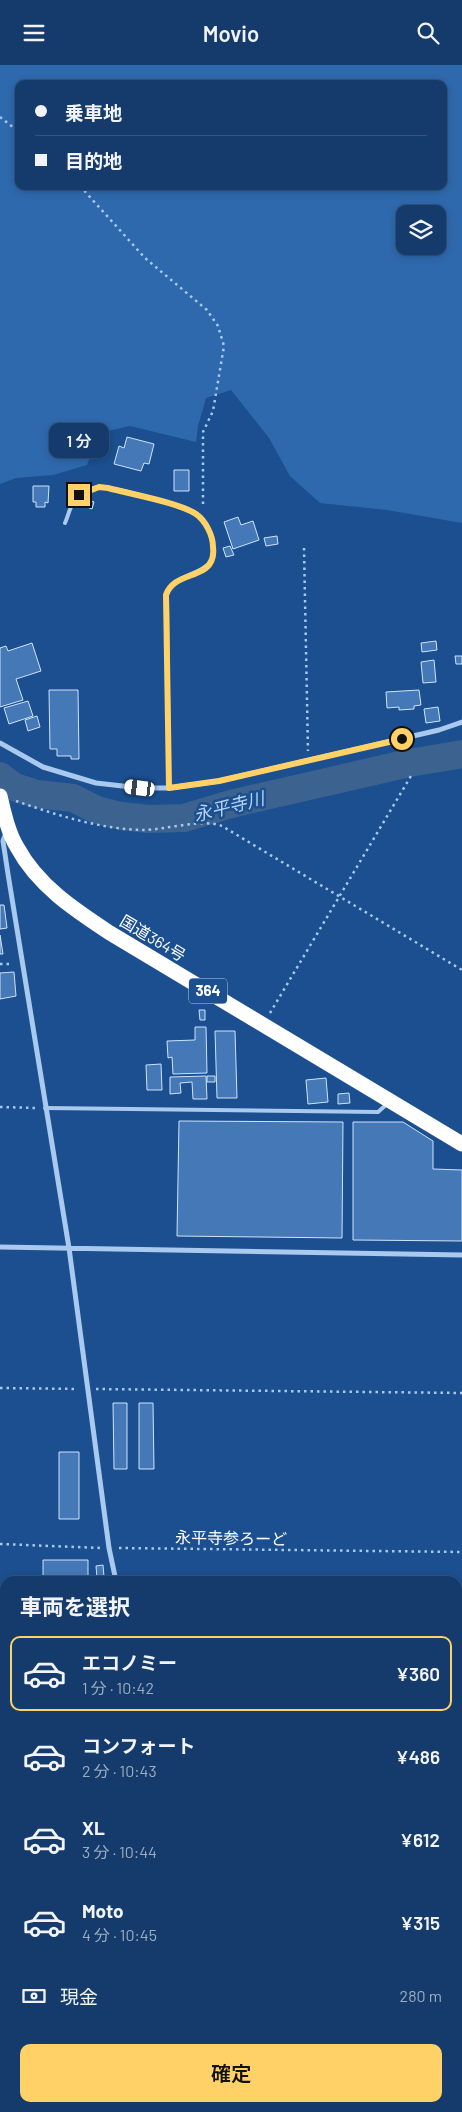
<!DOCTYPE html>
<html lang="ja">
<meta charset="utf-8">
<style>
:root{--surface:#143b6b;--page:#1d4271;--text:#f1f3f6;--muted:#9dadc1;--line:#33557e;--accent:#ffd166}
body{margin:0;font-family:Barlow,"Noto Sans JP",sans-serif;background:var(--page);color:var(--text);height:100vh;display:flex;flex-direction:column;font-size:19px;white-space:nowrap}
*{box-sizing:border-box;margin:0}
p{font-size:16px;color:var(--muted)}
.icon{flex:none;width:28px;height:28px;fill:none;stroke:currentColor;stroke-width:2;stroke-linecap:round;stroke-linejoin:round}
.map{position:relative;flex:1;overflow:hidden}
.drawer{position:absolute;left:0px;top:1511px;width:462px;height:536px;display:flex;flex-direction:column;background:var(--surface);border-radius:15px 15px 0 0;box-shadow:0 2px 8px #0003,0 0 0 1px var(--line)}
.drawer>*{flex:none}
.banner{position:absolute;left:15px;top:15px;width:432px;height:110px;border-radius:10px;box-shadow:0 2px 8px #0003,0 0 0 1px var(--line);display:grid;align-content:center;height:110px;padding:0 20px;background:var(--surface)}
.buttons{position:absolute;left:396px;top:140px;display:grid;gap:10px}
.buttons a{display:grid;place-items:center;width:50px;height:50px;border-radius:10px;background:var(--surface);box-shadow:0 2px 8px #0003,0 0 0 1px var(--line);font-size:25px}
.end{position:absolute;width:22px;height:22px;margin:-11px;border:6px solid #ffd166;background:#111;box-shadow:0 0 0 2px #111}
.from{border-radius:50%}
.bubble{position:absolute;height:35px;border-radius:10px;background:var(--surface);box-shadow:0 2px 8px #0003,0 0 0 1px var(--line);font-size:16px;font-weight:600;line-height:35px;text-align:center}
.car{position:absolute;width:15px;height:30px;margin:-15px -8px;border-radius:6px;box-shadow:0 0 4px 1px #0007;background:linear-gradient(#fff 24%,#345 0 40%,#fff 0 76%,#345 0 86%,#fff 0)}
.banner b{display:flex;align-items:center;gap:18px;height:48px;font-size:19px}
.banner b+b{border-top:1px solid var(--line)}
.banner i{width:12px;height:12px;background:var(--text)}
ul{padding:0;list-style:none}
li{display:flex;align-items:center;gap:15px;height:75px;margin:0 10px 8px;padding:0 10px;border:2px solid transparent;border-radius:10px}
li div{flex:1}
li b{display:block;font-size:19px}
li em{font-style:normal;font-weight:600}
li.on{border-color:var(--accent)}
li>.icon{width:45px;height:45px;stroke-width:1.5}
h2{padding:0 20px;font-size:22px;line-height:60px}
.pay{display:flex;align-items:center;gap:12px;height:55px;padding:0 20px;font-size:19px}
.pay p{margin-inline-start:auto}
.button{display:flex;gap:10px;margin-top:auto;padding:10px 20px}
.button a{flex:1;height:58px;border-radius:10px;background:var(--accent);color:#111;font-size:20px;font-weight:600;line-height:58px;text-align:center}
header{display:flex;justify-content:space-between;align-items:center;height:65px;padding:0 20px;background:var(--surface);font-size:22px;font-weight:600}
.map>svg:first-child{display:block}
.green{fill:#2e69ad;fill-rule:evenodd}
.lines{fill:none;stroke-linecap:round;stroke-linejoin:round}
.river{stroke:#3c6290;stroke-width:28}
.building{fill:#4478b7;stroke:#cfe3fa}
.path{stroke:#a9c9ee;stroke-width:2.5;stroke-dasharray:2.5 4;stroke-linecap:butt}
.lane{stroke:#a9c9ee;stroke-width:4}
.street{stroke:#a9c9ee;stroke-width:5}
.highway{stroke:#fff;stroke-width:15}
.route{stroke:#ffd166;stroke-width:6}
.labels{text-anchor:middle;stroke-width:5;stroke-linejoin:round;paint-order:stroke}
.shield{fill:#1b4f8f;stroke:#bbcadd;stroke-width:1}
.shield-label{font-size:15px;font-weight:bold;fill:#fff}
.street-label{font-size:16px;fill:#fff;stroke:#1b4f8f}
.water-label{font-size:18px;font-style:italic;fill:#b5d3f5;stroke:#1b4f8f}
</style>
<header><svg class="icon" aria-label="menu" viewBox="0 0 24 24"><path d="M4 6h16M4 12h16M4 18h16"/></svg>Movio<svg class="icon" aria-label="search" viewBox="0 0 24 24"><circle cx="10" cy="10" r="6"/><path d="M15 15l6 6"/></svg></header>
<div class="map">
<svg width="462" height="2047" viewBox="0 0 462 2047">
<rect width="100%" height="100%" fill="#1b4f8f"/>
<!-- green -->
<path class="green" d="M0 0H462V458L387 445 320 438 290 411 269 373 231 325 206 333 198 361 196 377 130 361 99 368 87 400 53 410 16 413 0 419ZM19 19H444V121H19ZM405 149H438V181H405Z
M458 1726 462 1727V1958L458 1957Z
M0 1769 5 1770V1792L0 1794Z
M456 2043 462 2047H306V2043Z"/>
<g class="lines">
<!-- river -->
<path class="river" d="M0 711 14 722 37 729 73 733 97 745 121 751 149 754 184 753 231 739 409 698 462 689"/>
</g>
<!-- building -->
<path class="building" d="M127 372 154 379 149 399 144 398 141 406 114 399 119 381 124 383Z
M174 405H189V426H174Z
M33 421H49L48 438 45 437V442H36V437H33Z
M84 433 94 437 92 444 82 440Z
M238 452 241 460 253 456 259 475 233 484 224 457Z
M277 471 278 479 266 481 264 473Z
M230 481 234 490 226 492 223 483Z
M436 576 437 585 422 587 421 578Z
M32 578 41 606 16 614 23 635 0 642V583L6 581 8 586Z
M455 591H462V599H456Z
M434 595 436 617 423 618 421 597Z
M49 625H78L79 694H71V691H57V684H50Z
M419 625 421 640 414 641V644L399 645V642L387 643 386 627Z
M28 636 33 651 9 659 4 643Z
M438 642 440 656 426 658 424 644Z
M37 651 40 662 28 666 25 655Z
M0 840H4L7 863 0 864Z
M0 870 3 889H0Z
M14 907 16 931 0 934V908Z
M199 945H205V955H200Z
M195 962H206L207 1008 173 1009 172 992 168 993 167 976 195 975Z
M215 966H235L237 1033H217Z
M161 999 162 1025H147L146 1000Z
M206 1011 207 1034H193L192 1017 180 1018 181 1028 170 1029V1012Z
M207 1011H215V1017H207Z
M326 1013 328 1037 308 1039 306 1015Z
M349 1028 350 1038 338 1039V1029Z
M179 1056 343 1057 342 1173 177 1171Z
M353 1057H403L433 1076V1104L462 1105V1176L353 1175Z
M113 1338H127V1404H114Z
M139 1338H153L154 1404H139Z
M59 1387H79V1454H59Z
M43 1495H88V1513L43 1514Z
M103 1500 104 1512 97 1513 96 1501Z
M458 1618H462V1647H460V1642H458Z
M458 1998 462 2001V2010L458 2016Z"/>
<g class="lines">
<!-- path -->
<path class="path" d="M0 52 19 67
M80 121 145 193 207 245 218 261 224 281 213 346 203 367V443
M304 483 308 686
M16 736C57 750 99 764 143 765 165 765 203 753 222 761L462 905
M0 899H13
M270 948 411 711
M0 1042 36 1043
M0 1323 78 1324
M96 1324 462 1328
M0 1479 101 1483
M119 1483 462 1487"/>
<!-- lane -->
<path class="lane" d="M65 458C69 449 71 436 79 430 84 426 94 422 100 422 116 422 190 443 200 452 212 464 215 480 212 495 200 512 172 509 167 530L169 723
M45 1043 378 1047 387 1039"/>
<!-- street -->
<path class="street" d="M0 678 43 702 96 718 140 723H169L219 716 439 665 462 657
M6 768 3 776 8 809 69 1183 109 1483 116 1516
M0 1182 462 1190
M0 1574 5 1575
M458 1657H462
M0 1811 5 1810
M0 1897 5 1900
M458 1973H462
M126 2042 127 2047
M168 2047 170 2042"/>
<!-- highway -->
<path class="highway" d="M0 731C4 748 8 767 17 782 38 821 75 845 110 868L462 1079"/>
</g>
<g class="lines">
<!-- route -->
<path class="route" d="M79 430 99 422 108 423C130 429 180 438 196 449 206 456 213 471 213 482 214 490 212 498 206 503 192 513 172 512 166 530L169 723 219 716 402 674"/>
</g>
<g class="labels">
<!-- shield labels -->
<rect class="shield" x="189" y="913.5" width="38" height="25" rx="4"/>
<g class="shield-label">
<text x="208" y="931">364</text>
</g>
<!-- street labels -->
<g class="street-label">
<text transform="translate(153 873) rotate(31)" y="6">国道364号</text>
<text transform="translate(231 1473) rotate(1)" y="6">永平寺参ろーど</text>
</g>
<!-- water labels -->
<g class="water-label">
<text transform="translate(229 742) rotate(-14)" y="6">永平寺川</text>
</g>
</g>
</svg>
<div class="buttons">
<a><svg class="icon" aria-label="layers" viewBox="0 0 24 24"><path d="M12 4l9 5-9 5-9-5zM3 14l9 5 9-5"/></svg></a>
</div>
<i class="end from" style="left:402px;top:674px"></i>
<i class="end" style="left:79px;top:430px"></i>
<div class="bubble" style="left:49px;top:358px;width:60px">1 分</div>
<i class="car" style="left:140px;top:723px;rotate:277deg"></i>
<div class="banner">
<b><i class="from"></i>乗車地</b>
<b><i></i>目的地</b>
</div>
<section class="drawer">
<h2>車両を選択</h2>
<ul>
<li class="on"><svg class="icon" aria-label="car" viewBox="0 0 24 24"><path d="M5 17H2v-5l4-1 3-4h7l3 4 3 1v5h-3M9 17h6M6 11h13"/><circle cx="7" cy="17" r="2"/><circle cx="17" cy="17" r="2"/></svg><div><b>エコノミー</b><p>1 分 · 10:42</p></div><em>¥360</em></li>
<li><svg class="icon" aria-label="car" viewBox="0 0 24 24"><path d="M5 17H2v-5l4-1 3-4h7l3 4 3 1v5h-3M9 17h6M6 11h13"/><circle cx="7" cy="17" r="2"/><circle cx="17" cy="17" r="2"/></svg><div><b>コンフォート</b><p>2 分 · 10:43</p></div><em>¥486</em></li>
<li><svg class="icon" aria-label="car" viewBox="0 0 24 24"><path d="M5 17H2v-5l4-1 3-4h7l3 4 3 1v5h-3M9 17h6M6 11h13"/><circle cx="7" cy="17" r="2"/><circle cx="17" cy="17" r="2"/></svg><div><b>XL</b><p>3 分 · 10:44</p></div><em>¥612</em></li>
<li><svg class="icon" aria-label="car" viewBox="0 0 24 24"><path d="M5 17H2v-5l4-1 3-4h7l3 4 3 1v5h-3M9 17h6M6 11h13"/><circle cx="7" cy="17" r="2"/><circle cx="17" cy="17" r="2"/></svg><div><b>Moto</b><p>4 分 · 10:45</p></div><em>¥315</em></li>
</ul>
<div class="pay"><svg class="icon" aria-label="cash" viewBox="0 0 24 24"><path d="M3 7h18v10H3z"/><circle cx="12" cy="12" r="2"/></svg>現金<p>280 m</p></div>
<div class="button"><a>確定</a></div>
</section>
</div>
